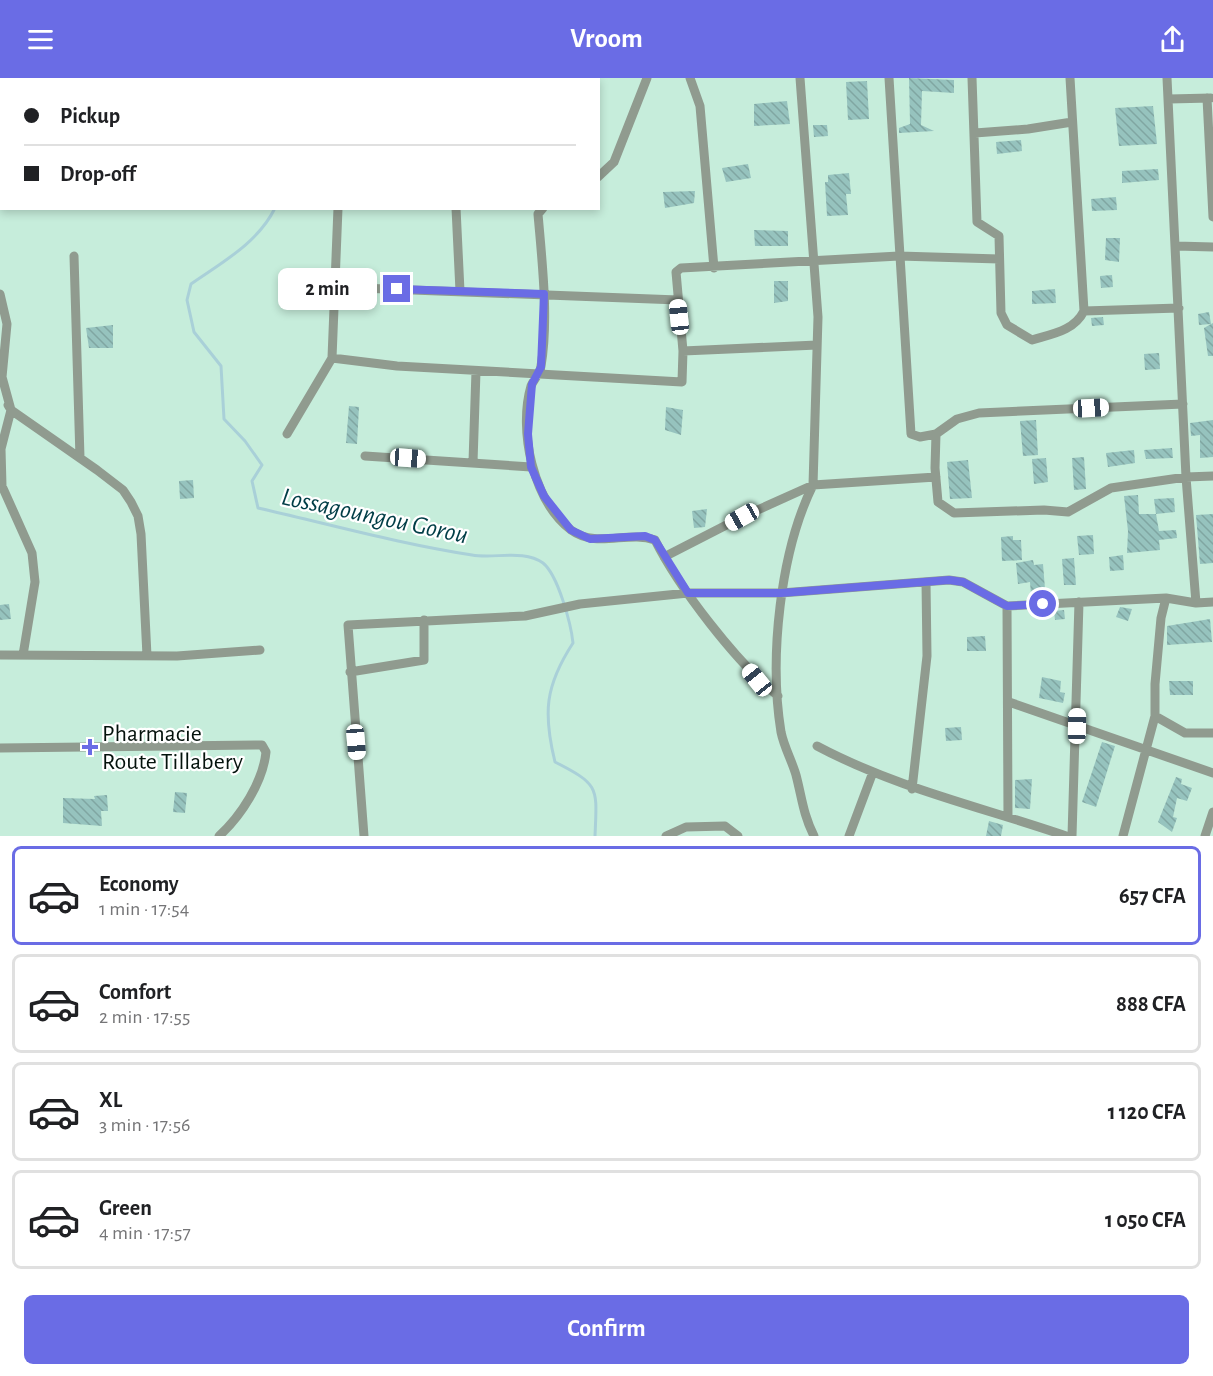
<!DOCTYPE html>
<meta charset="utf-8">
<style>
:root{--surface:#fff;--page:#f2f2f2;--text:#202124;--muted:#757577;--line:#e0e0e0;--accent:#6a6ce5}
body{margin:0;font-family:"Alegreya Sans",sans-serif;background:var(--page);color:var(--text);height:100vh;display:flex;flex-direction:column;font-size:22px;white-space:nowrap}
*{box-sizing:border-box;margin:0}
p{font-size:20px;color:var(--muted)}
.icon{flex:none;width:33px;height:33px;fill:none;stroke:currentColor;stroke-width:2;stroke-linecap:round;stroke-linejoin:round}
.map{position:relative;height:758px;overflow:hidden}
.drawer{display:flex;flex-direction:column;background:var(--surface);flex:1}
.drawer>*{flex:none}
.top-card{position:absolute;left:0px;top:0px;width:600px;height:132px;box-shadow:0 3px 9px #0003;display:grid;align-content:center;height:132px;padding:0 24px;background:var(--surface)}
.end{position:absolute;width:27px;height:27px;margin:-14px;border:8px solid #6a6ce5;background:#fff;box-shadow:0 0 0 3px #fff}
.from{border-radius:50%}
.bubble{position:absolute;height:42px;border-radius:9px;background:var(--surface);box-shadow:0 3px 9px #0003;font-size:20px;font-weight:600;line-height:42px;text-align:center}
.car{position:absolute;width:18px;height:36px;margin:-18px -9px;border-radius:8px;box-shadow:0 0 4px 2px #0007;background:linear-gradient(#fff 24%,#345 0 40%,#fff 0 76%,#345 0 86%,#fff 0)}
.top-card b{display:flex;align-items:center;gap:21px;height:57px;font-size:22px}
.top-card b+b{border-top:2px solid var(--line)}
.top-card i{width:15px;height:15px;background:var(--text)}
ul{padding:10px 0 0;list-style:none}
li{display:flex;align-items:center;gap:18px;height:99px;margin:0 12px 9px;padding:0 12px;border:3px solid var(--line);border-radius:9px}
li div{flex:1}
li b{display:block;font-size:22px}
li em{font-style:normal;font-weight:600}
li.current{border-color:var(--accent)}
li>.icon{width:54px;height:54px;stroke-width:1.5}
.action{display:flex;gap:12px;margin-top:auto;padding:12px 24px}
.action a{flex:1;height:69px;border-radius:9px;background:var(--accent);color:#fff;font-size:24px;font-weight:600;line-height:69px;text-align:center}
header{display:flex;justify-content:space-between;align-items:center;height:78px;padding:0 24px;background:var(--accent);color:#fff;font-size:27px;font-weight:600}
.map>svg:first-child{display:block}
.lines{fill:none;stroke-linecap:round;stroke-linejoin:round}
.stream{stroke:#a9d0d8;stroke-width:3}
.building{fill:url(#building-back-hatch)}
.street{stroke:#909b8f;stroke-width:9}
.route{stroke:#6a6ce5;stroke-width:8}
.poi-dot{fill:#6a6ce5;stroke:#fff;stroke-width:2}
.labels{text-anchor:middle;stroke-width:4.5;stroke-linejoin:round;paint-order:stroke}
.poi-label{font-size:24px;fill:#04120c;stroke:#fff;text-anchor:start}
.water-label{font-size:26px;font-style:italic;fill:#003d46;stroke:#fff}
</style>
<header><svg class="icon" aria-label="menu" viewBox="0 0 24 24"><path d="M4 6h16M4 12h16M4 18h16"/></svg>Vroom<svg class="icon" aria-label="share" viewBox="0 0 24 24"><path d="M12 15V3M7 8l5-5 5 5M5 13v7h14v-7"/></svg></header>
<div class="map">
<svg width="1213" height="758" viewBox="0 0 1213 758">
<defs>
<pattern id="building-back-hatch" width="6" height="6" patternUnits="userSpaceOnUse" patternTransform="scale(1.5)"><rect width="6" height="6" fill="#96c3be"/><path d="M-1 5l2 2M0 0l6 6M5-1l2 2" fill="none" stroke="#80a6a2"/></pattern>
</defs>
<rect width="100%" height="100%" fill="#c6eddb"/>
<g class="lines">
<!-- stream -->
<path class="stream" d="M172 0 173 2
M275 130C258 165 221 185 191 206L187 222 194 254 221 288 224 341 245 363 262 387 252 403 258 430C329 446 400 466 472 477 494 481 524 471 543 485 558 497 571 546 573 565 545 608 543 635 555 684 600 707 597 709 595 758"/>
</g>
<!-- building -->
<path class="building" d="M909 0 954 2V15L922 13 921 47 934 53 899 55V50L910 46Z
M867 3 869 41 848 42 846 4Z
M787 23 790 46 754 48V26Z
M1153 28 1157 66 1119 68 1115 30Z
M813 47H827L828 58 814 59Z
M1021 62 1022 73 997 76 996 64Z
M748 86 751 100 726 104 722 90Z
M1158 91 1159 102 1122 105V93Z
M849 95 851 116H846L848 137 827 138 825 104H828V97Z
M695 113 694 125 665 130 663 114Z
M1116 119 1117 132 1092 133 1091 121Z
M754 152 788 153V168H755Z
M1106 160H1120L1119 184 1105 182Z
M1112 197 1113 209 1101 210 1100 198Z
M774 203H788V223L774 225Z
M1055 211 1056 225 1032 226V213Z
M1209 234 1211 246 1213 245V278H1208L1204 250 1211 246 1199 247 1198 236Z
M1103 239 1104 247 1092 248 1091 240Z
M113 247V270H89L86 250Z
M1159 275 1160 291 1145 292 1144 276Z
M349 328 359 329 357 366 346 365Z
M666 329 683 332 681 357 665 352Z
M1036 342 1038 377 1023 378 1020 343Z
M1213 342V379L1200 380V357L1191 358 1190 345Z
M1172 370 1173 380 1146 381 1144 372Z
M1134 372 1135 385 1108 389 1106 375Z
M1084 379 1086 411 1074 412 1072 380Z
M1046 380 1048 404 1034 406 1032 381Z
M968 382 972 420 950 421 947 384Z
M193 402 194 420 180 421 179 403Z
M1138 417 1139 436H1156L1159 453 1176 452 1177 460 1159 462 1160 472 1127 475 1128 453 1124 418Z
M1174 420 1175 434 1156 436 1154 421Z
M707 431 705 449 694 450 692 433Z
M1213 436V485L1200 486 1196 437Z
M1093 457 1094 476 1079 477 1077 458Z
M1013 458V462H1021L1022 482 1002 483 1001 459Z
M1123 477 1124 492 1110 493 1109 479Z
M1074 480 1076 507H1064L1062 481Z
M1033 482 1034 487 1043 486 1045 511 1031 517 1030 504 1018 506 1016 485Z
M9 526 11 541 0 542V527Z
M1120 529 1132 531 1128 543 1116 539Z
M1064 532 1065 541 1055 542 1054 533Z
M1210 541 1212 564 1167 567V548Z
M985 558 986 573H967V559Z
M1042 599 1061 603 1060 614 1065 615 1063 625 1039 620Z
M1169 603H1193V617H1170Z
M961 649 962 662 946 663 945 650Z
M1102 664 1115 668 1096 729 1082 724Z
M1176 699 1182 701 1181 706 1192 710 1187 723 1177 720 1173 739 1177 740 1172 754 1158 744Z
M1032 701 1030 731 1015 730V702Z
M175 714 187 715 185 735 173 734Z
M107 717 108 733H101L102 748 63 745V720L95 721 94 718Z
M989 743 1003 747 1001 758H986Z"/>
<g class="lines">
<!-- street -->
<path class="street" d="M690 0 700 28 714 190
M800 0 818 239 813 407C780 474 769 580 781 654 784 669 792 683 796 697 802 720 803 736 814 758
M889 0 911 356 920 359 936 356
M972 0 977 144 999 158 1001 235 1007 247 1032 262C1052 256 1074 253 1084 233
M1070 0 1084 233 1179 230
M1167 0 1186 399 1196 525
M373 2V0
M1207 20 1213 139
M1169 21 1211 20
M975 55 1028 51 1072 44
M598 99 614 84 647 0
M456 130 460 213
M543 130 538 136C542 183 549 242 541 288 540 296 534 301 531 308 518 352 533 423 571 452 597 471 628 452 655 462 679 510 737 585 778 618
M1176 168 1213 169
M74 178 80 380
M334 209 678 222
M0 216 7 246 2 299 11 332 97 392 123 412 131 424 138 438 141 456 147 578
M683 273 817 267
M332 280 397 288 682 304 683 273 676 194 681 190 899 178 999 181
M1183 326 979 335 957 341 936 356 935 390 938 424 954 435 1044 432 1068 434 1111 410 1186 399 1213 398
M8 327 11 332 1 371 2 408 32 475 35 504 23 577
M287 356 332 280 338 130
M365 378 531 389
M473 384 476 293
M664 479 742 439 813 407 936 399
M1007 528 1008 739
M0 577 177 578 260 572
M350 594 424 582V542
M1009 624 1213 695
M1155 638 1185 655H1213
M817 668C896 710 982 729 1066 758
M0 670 262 667 266 674C263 704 241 738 219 758
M912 711 927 578 926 504
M364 758 348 547 525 538 580 526 688 515H781L949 502 963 504 1007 528 1166 520 1196 525 1213 524
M666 758 686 749 725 748 738 758
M849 758 873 694
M1072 758 1079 524
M1123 758 1155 638V606L1161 540 1166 520
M1205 758 1213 734"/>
</g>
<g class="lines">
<!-- route -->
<path class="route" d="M397 211 544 216 541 289 532 306 528 356 531 389 544 418 571 452 590 461 645 458 655 462 688 515H781L949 502 963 504 1007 528 1043 526"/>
</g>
<!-- markers -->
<path class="poi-dot" d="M87 660h6v6h6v6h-6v6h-6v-6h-6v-6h6z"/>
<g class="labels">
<!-- poi labels -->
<g class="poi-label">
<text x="102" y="663">Pharmacie<tspan x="102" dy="28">Route Tillabery</tspan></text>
</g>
<!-- water labels -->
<g class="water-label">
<text transform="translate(375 437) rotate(12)" y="9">Lossagoungou Gorou</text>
</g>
</g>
</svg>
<i class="end from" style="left:1043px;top:526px"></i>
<i class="end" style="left:397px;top:211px"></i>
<div class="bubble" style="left:278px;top:190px;width:99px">2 min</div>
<i class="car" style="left:679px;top:239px;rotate:354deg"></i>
<i class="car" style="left:1091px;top:330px;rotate:87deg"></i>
<i class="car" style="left:408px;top:380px;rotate:94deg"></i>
<i class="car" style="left:742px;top:439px;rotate:241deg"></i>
<i class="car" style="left:757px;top:602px;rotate:321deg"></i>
<i class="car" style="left:1077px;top:648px;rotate:1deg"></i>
<i class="car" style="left:356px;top:664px;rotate:175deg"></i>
<div class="top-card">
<b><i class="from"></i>Pickup</b>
<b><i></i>Drop-off</b>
</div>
</div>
<section class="drawer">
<ul>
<li class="current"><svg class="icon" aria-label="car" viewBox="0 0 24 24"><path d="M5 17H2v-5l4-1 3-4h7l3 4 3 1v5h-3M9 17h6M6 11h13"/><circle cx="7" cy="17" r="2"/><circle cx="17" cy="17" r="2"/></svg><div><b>Economy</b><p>1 min · 17:54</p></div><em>657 CFA</em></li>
<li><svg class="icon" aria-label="car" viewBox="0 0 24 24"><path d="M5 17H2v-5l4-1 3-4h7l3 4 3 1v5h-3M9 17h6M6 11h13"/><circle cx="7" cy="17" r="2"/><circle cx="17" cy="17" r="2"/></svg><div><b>Comfort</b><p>2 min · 17:55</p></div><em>888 CFA</em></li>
<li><svg class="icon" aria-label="car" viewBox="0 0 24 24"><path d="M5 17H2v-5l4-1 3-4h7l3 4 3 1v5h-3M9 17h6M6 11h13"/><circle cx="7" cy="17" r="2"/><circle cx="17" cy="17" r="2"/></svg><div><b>XL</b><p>3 min · 17:56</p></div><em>1 120 CFA</em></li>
<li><svg class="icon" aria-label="car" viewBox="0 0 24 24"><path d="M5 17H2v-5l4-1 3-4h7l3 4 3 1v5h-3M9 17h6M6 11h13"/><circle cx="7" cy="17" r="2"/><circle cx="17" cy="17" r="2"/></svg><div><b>Green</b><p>4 min · 17:57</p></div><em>1 050 CFA</em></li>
</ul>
<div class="action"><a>Confirm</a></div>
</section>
